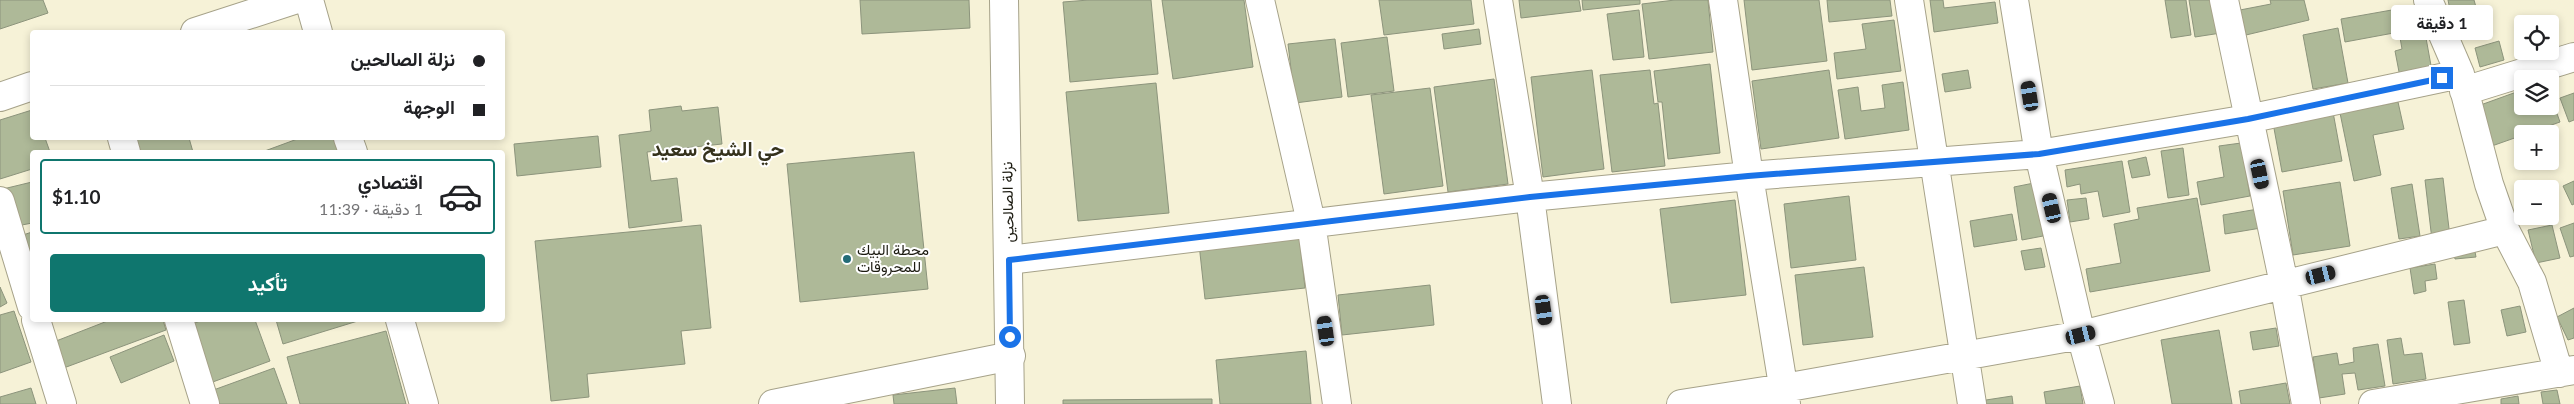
<!DOCTYPE html>
<html lang="ar">
<meta charset="utf-8">
<style>
:root{--surface:#fff;--page:#f2f2f2;--text:#202124;--muted:#757577;--line:#e0e0e0;--accent:#0f766e}
body{margin:0;font-family:Lato,Vazirmatn,sans-serif;background:var(--page);color:var(--text);direction:rtl;height:100vh;display:flex;flex-direction:column;font-size:19px;white-space:nowrap}
*{box-sizing:border-box;margin:0}
p{font-size:16px;color:var(--muted)}
.icon{flex:none;width:28px;height:28px;fill:none;stroke:currentColor;stroke-width:2;stroke-linecap:round;stroke-linejoin:round}
.map{position:relative;flex:1;overflow:hidden;direction:ltr}
.side{position:absolute;left:30px;top:150px;width:475px;height:172px;display:flex;flex-direction:column;background:var(--surface);border-radius:5px;box-shadow:0 2px 8px #0003;direction:rtl}
.side>*{flex:none}
.top-card{position:absolute;left:30px;top:30px;width:475px;height:110px;border-radius:5px;box-shadow:0 2px 8px #0003;direction:rtl;display:grid;align-content:center;height:110px;padding:0 20px;background:var(--surface)}
.controls{position:absolute;left:2514px;top:15px;display:grid;gap:10px}
.controls a{display:grid;place-items:center;width:45px;height:45px;border-radius:5px;background:var(--surface);box-shadow:0 2px 8px #0003;font-size:25px}
.end{position:absolute;width:22px;height:22px;margin:-11px;border:6px solid #1a73e8;background:#fff;box-shadow:0 0 0 2px #fff}
.from{border-radius:50%}
.bubble{position:absolute;height:35px;border-radius:5px;background:var(--surface);box-shadow:0 2px 8px #0003;font-size:16px;font-weight:700;line-height:35px;text-align:center;direction:rtl}
.car{position:absolute;width:15px;height:30px;margin:-15px -8px;border-radius:6px;box-shadow:0 0 4px 1px #0007;background:linear-gradient(#222 24%,#8ab4d8 0 40%,#222 0 76%,#8ab4d8 0 86%,#222 0)}
.top-card b{display:flex;align-items:center;gap:18px;height:48px;font-size:19px}
.top-card b+b{border-top:1px solid var(--line)}
.top-card i{width:12px;height:12px;background:var(--text)}
ul{padding:9px 0 0;list-style:none}
li{display:flex;align-items:center;gap:15px;height:75px;margin:0 10px 8px;padding:0 10px;border:2px solid transparent;border-radius:5px}
li div{flex:1}
li b{display:block;font-size:19px}
li em{font-style:normal;font-weight:700}
li.on{border-color:var(--accent)}
li>.icon{width:45px;height:45px;stroke-width:1.5}
.button{display:flex;gap:10px;margin-top:auto;padding:10px 20px}
.button a{flex:1;height:58px;border-radius:5px;background:var(--accent);color:#fff;font-size:20px;font-weight:700;line-height:58px;text-align:center}
.map>svg:first-child{display:block}
.building{fill:#aeb998;stroke:#8c947c}
.lines{fill:none;stroke-linecap:round;stroke-linejoin:round}
.street-casing{stroke:#a6a289;stroke-width:30}
.primary-casing{stroke:#a6a289;stroke-width:30}
.street{stroke:#fff;stroke-width:28}
.primary{stroke:#fff;stroke-width:28}
.route{stroke:#1a73e8;stroke-width:6}
.poi-dot{fill:#236b77;stroke:#fff;stroke-width:2}
.labels{text-anchor:middle;stroke-width:4;stroke-linejoin:round;paint-order:stroke}
.street-label{font-size:15px;fill:#1d1c12;stroke:#fff}
.poi-label{font-size:15px;fill:#1d1c12;stroke:#fff;text-anchor:start}
.district-label{font-size:20px;font-weight:bold;fill:#35321c;stroke:#fff}
</style>
<div class="map">
<svg width="2574" height="404" viewBox="0 0 2574 404">
<rect width="100%" height="100%" fill="#f6f2d7"/>
<!-- building -->
<path class="building" d="M0 0H43L48 13 0 29Z
M860 0H969L970 28 862 34Z
M1089 0H1151L1158 74 1070 82 1063 2Z
M1162 0H1244L1253 67 1173 79Z
M1379 0H1471L1474 24 1384 35Z
M1519 0H1579L1581 11 1521 18Z
M1582 0H1640V4L1583 10Z
M1675 0H1708L1713 52 1649 59 1642 4Z
M1744 0H1819L1827 61 1752 70Z
M1827 0H1890L1892 16 1829 22Z
M1930 0H1943L1944 8 1995 2 1998 23 1934 32Z
M2165 0H2186L2191 35 2171 38Z
M2189 0H2216L2221 33 2195 37Z
M2270 0H2304L2309 20 2246 35 2240 10 2271 4Z
M2448 0H2474L2478 14 2452 20Z
M2420 5 2432 71 2400 77 2395 51 2402 49 2399 32 2345 42 2341 19Z
M1639 10 1644 57 1613 60 1607 14Z
M1894 20 1901 71 1837 79 1834 53 1866 49 1862 24Z
M2338 28 2348 83 2313 89 2303 35Z
M1479 29 1481 44 1444 49 1442 34Z
M1387 37 1394 91 1348 97 1341 43Z
M1335 39 1342 97 1295 103 1288 44Z
M2499 41 2504 60 2480 67 2475 48Z
M1710 64 1720 153 1668 159 1662 102H1658L1654 71Z
M1592 70 1604 169 1543 177 1531 77Z
M1650 70 1654 104 1658 103 1665 166 1612 172 1600 75Z
M1829 70 1839 138 1761 149 1752 81Z
M1968 70 1971 88 1945 92 1942 74Z
M1494 79 1508 184 1448 192 1434 87Z
M1903 82 1909 130 1845 139 1838 90 1858 87 1861 111 1885 108 1882 85Z
M1156 83 1169 213 1078 221 1066 92Z
M1430 88 1443 186 1384 194 1371 95Z
M2522 90V106H2550V94L2560 122 2489 147 2475 107Z
M2574 93V120L2569 122 2560 98Z
M2398 102 2404 129 2373 135 2381 175 2354 181 2340 113Z
M681 106 682 111 718 107 722 144 647 152 651 181 677 178 682 221 629 228 619 135 651 131 649 110Z
M32 110V138H45L50 152H32V169L0 179V120Z
M2333 112 2342 161 2282 172 2273 123Z
M598 136 601 167 517 176 514 144Z
M144 138H189L193 152H139L135 140Z
M300 138H334L340 152H262Z
M2241 143 2250 196 2201 205 2197 182 2224 177 2219 146Z
M2183 148 2189 195 2168 198 2161 151Z
M914 152 928 289 800 302 787 164Z
M2146 157 2150 175 2132 178 2128 161Z
M2122 161 2130 212 2103 217 2098 191 2081 194 2080 184 2067 187 2065 170Z
M2443 178 2450 237 2432 240 2425 180Z
M2574 181V204L2572 205 2563 186Z
M32 182V223L12 227 3 189Z
M2340 182 2350 246 2293 255 2283 191Z
M2034 183 2043 236 2022 240 2014 187Z
M2412 184 2420 236 2399 239 2391 188Z
M1849 196 1856 260 1791 268 1784 204Z
M2086 198 2089 219 2070 222 2067 200Z
M2197 198 2210 271 2090 292 2086 269 2121 263 2114 224 2139 219 2137 208Z
M1735 200 1746 295 1671 303 1660 209Z
M2258 209 2261 228 2225 234 2223 215Z
M2012 214 2017 240 1974 247 1970 221Z
M2574 223V256L2570 257 2560 228Z
M701 225 711 328 681 331 685 364 587 374 589 397 551 401 535 241Z
M2552 225 2560 258 2536 263 2528 230Z
M32 232V253L26 255 20 236Z
M1299 233 1305 288 1205 299 1199 244Z
M2474 246 2476 257 2455 259 2453 250Z
M2041 248 2045 267 2025 270 2021 251Z
M2435 264 2437 279 2425 281 2426 291 2414 294 2410 268Z
M1864 267 1873 337 1803 345 1795 275Z
M1430 285 1434 325 1342 335 1338 295Z
M0 287 7 303 0 307Z
M2464 300 2470 343 2454 345 2448 302Z
M2520 306 2526 332 2507 336 2501 310Z
M2574 308V338L2568 340 2557 317Z
M14 311 31 362 0 373V315Z
M110 320H163L166 330 61 369 51 343Z
M203 320H255L270 361 210 383 189 325Z
M276 320H361L283 344Z
M2276 328 2279 346 2253 350 2250 332Z
M2219 330 2232 404H2172L2161 340Z
M386 331 406 404H300L287 357Z
M164 335 174 361 121 383 110 357Z
M2401 338 2404 355 2422 353 2426 379 2393 384 2387 340Z
M2378 344 2385 386 2358 390 2355 373 2342 374 2345 394 2319 398 2313 357 2337 353 2339 365 2354 362 2353 348Z
M1306 351 1311 404H1220L1216 360Z
M274 368 287 404H213L208 392Z
M2286 383 2290 404H2241L2239 391Z
M2080 386 2083 404H2046L2044 392Z
M31 388 36 404H0V397Z
M955 388 957 404H894L893 395Z
M2557 390 2560 404H2543L2541 392Z
M2012 396 2013 404H1986V400Z
M2518 396 2519 404H2501V399Z
M1212 399V404H1063V400Z"/>
<g class="lines">
<!-- street casing -->
<g class="street-casing">
<path id="street" d="M309 0 318 32
M1260 0 1311 222 1337 404
M1498 0 1530 197 1557 404
M1723 0 1749 176 1786 404
M1909 0 1972 404
M2014 0 2039 154 2081 335 2100 404
M2224 0 2284 284 2306 404
M2428 0 2460 74 2489 184 2505 230 2532 282 2559 373
M195 32 294 0
M2464 91 2574 57
M0 97 32 86
M122 138 126 152
M348 138 353 152
M0 201 32 307
M1009 260 1530 197 1749 176 2039 154 2248 119 2460 74
M36 320 62 404
M179 320 205 404
M400 320 424 404
M773 404 1011 356
M1681 404 1784 388 2081 335 2505 230
M2373 404 2574 370"/>
</g>
<!-- primary casing -->
<g class="primary-casing">
<path id="primary" d="M1004 0 1010 404"/>
</g>
<!-- street -->
<use href="#street" class="street"/>
<!-- primary -->
<use href="#primary" class="primary"/>
</g>
<g class="lines">
<!-- route -->
<path class="route" d="M1010 337 1009 260 1530 197 1748 176 2039 154 2248 119 2442 78"/>
</g>
<!-- markers -->
<circle class="poi-dot" cx="847" cy="259" r="5"/>
<g class="labels">
<!-- street labels -->
<g class="street-label">
<text transform="translate(1008 202) rotate(-91)" y="5">نزلة الصالحين</text>
</g>
<!-- poi labels -->
<g class="poi-label">
<text x="857" y="255">محطة البيك<tspan x="857" dy="17">للمحروقات</tspan></text>
</g>
<!-- district labels -->
<g class="district-label">
<text x="718" y="156">حي الشيخ سعيد</text>
</g>
</g>
</svg>
<div class="controls">
<a><svg class="icon" aria-label="locate" viewBox="0 0 24 24"><circle cx="12" cy="12" r="6"/><path d="M12 2v4M12 18v4M2 12h4M18 12h4"/></svg></a>
<a><svg class="icon" aria-label="layers" viewBox="0 0 24 24"><path d="M12 4l9 5-9 5-9-5zM3 14l9 5 9-5"/></svg></a>
<a>+</a>
<a>−</a>
</div>
<i class="end from" style="left:1010px;top:337px"></i>
<i class="end" style="left:2442px;top:78px"></i>
<div class="bubble" style="left:2391px;top:5px;width:102px">1 دقيقة</div>
<i class="car" style="left:2030px;top:96px;rotate:351deg"></i>
<i class="car" style="left:2260px;top:174px;rotate:168deg"></i>
<i class="car" style="left:2052px;top:208px;rotate:347deg"></i>
<i class="car" style="left:2321px;top:275px;rotate:76deg"></i>
<i class="car" style="left:1544px;top:310px;rotate:172deg"></i>
<i class="car" style="left:1326px;top:331px;rotate:352deg"></i>
<i class="car" style="left:2081px;top:335px;rotate:76deg"></i>
<div class="top-card">
<b><i class="from"></i>نزلة الصالحين</b>
<b><i></i>الوجهة</b>
</div>
<section class="side">
<ul>
<li class="on"><svg class="icon" aria-label="car" viewBox="0 0 24 24"><path d="M5 17H2v-5l4-1 3-4h7l3 4 3 1v5h-3M9 17h6M6 11h13"/><circle cx="7" cy="17" r="2"/><circle cx="17" cy="17" r="2"/></svg><div><b>اقتصادي</b><p>1 دقيقة · 11:39</p></div><em>$1.10</em></li>
</ul>
<div class="button"><a>تأكيد</a></div>
</section>
</div>
